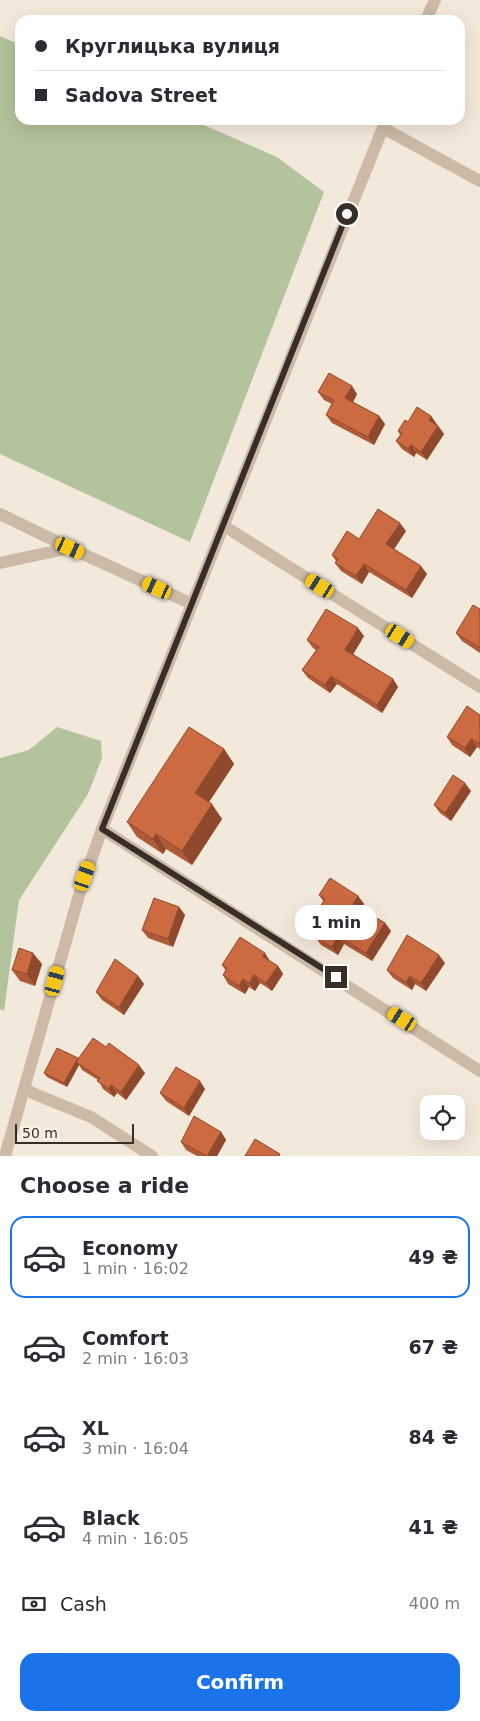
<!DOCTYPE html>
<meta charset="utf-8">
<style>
:root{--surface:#fff;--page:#f2f2f3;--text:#2b2b33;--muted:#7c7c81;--line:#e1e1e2;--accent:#1a73e8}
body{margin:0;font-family:"DejaVu Sans",sans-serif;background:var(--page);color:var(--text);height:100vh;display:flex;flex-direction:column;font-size:19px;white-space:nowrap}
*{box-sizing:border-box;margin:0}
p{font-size:16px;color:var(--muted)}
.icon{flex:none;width:28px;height:28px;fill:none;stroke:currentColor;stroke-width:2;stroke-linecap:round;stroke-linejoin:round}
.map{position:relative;height:1156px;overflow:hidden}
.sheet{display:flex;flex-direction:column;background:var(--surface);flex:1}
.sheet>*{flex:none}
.top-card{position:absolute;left:15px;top:15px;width:450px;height:110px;border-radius:15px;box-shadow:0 5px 20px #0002;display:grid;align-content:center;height:110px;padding:0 20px;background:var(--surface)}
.controls{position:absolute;left:420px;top:1095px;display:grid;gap:10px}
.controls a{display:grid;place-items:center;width:45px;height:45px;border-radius:10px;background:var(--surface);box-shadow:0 5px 20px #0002;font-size:25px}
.scale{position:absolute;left:15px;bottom:12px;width:119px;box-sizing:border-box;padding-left:5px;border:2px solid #382e28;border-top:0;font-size:14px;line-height:18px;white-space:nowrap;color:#382e28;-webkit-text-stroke:4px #fbf3e8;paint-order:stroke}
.end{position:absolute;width:22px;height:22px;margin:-11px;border:6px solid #382e28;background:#fff;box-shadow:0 0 0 2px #fff}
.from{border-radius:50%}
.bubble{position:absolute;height:35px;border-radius:15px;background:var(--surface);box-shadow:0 5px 20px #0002;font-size:16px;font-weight:700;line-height:35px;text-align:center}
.car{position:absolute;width:15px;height:30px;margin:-15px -8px;border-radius:6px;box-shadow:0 0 4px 1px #0007;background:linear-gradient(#f5c518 24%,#345 0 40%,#f5c518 0 76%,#345 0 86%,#f5c518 0)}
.top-card b{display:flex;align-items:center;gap:18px;height:48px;font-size:19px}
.top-card b+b{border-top:1px solid var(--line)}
.top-card i{width:12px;height:12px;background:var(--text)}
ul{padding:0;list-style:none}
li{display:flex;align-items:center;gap:15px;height:82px;margin:0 10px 8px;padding:0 10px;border:2px solid transparent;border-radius:15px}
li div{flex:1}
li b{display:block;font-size:19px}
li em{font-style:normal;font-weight:700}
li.current{border-color:var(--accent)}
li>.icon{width:45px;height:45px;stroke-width:1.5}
h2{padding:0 20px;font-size:22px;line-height:60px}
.pay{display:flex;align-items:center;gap:12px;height:55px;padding:0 20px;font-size:19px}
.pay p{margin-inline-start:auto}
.cta{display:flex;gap:10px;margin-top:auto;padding:10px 20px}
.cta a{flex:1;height:58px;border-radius:15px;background:var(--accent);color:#fff;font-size:20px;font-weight:700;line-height:58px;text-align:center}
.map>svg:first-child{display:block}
.green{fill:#b3c39b}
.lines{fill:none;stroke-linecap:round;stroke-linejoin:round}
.minor{stroke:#ccbaa7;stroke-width:12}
.tertiary{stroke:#ccbaa7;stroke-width:12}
.wall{fill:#af5b38}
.shaded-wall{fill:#8f4a2e}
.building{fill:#cc6a41;stroke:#8f4a2e}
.route{stroke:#382e28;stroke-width:6}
</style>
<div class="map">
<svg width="480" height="1156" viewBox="0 0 480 1156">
<rect width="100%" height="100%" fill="#f3e9db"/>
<!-- green -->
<path class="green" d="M0 36 20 45V120H192L277 157 324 192 190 542 0 454Z
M57 727 101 741 102 758 88 794 19 900 4 1011 0 1009V758L29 750Z"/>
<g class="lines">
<!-- minor -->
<path class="minor" d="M383 128 480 181
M0 514 70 548
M224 526 480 687
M0 563 70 548 192 604
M102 829 480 1071
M25 1090 91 1117 152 1156"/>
<!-- tertiary -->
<path class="tertiary" d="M426 20 435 0
M5 1156 79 895 102 829 386 120"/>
</g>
<!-- wall -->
<path class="wall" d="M318 392 357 394 353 402 379 416 385 424 374 445 332 423 326 415 332 404 324 400Z
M431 416 444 434 427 460 416 453 414 457 402 449 396 441 400 435 398 431 408 422Z
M406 531 394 549 427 574 412 598 369 572 362 584 341 571 335 563 336 561 332 555 359 539Z
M480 609V653L462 641 456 633Z
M364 636 353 654 393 679 398 687 382 713 337 684 330 693 308 678 302 670 316 650 313 648 307 640Z
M480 715V749L477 747 470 757 452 745 447 737Z
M224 749 234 764 209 802 222 819 192 865 166 849 163 854 137 837 127 822Z
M471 791 451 821 440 813 434 805Z
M319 895 358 896 364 904 361 908 385 923 391 931 372 961 344 944 338 955 321 945 315 937 325 919 318 910 324 902Z
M179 907 185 915 173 947 148 938 142 930Z
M270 961 278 966 283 974 272 991 260 983 255 991 249 987 245 994 228 984 223 975 226 971 222 965Z
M445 963 426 991 415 984 412 990 393 978 387 970Z
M42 964 35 986 20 981 12 970Z
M138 976 144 984 124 1015 102 1000 96 992Z
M78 1058V1059L145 1073 126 1100 117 1093 114 1097 103 1089 98 1080 82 1070 79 1065 67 1087 47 1077 44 1073Z
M205 1089 189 1116 166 1101 160 1093Z
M221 1132 226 1140 217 1156H197L186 1150 181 1142Z"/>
<!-- shaded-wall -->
<path class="shaded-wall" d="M352 386 357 394 351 406 345 398Z
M379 416 385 424 374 445 368 437Z
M431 416 437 425 435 428 429 420Z
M438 426 444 434 427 460 421 452Z
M411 445 416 453 414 457 408 449Z
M400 523 406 531 392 552 386 544Z
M364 564 369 572 362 584 356 576Z
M421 566 427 574 412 598 406 590Z
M358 628 364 636 351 658 345 650Z
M331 676 337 684 330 693 325 685Z
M393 679 398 687 382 713 377 705Z
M471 739 477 747 470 757 465 748Z
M224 749 234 764 205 808 195 793Z
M465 783 471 791 451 821 445 813Z
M212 804 222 819 192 865 182 851Z
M156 834 166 849 163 854 153 839Z
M358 896 364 904 359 912 353 904Z
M179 907 185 915 173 947 168 939Z
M385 923 391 931 372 961 366 953Z
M338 936 344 944 338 955 332 947Z
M33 953 42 964 35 986 27 974Z
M265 953 270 961 262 956Z
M439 955 445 963 426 991 421 983Z
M278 966 283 974 272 991 266 983Z
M254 975 260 983 255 991 249 983Z
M138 976 144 984 124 1015 119 1007Z
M410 976 415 984 412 990 406 982Z
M243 979 249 987 245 994 239 986Z
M78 1058 80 1062H76L79 1065 67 1087 64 1083Z
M139 1065 145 1073 126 1100 121 1092Z
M200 1081 205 1089 189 1116 184 1108Z
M111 1085 117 1093 114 1097 109 1089Z
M221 1132 226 1140 217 1156H207Z"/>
<!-- building -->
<path class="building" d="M329 373 352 386 345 398 379 416 368 437 326 415 334 400 318 392Z
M417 407 431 416 429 420 438 426 421 452 411 445 408 449 396 441 402 433 398 431 405 420 408 422Z
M378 509 400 523 386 544 421 566 406 590 364 564 356 576 335 563 338 559 332 555 347 531 359 539Z
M473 605 480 609V648L456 633Z
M326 609 358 628 345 650 393 679 377 705 331 676 325 685 302 670 319 647 307 640Z
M467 706 480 715V720L479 721 480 722V744L471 739 465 748 447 737Z
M189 727 224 749 195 793 212 804 182 851 156 834 153 839 127 822Z
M453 775 465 783 445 813 434 805Z
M330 878 358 896 353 904 385 923 366 953 338 936 332 947 315 937 327 916 318 910 325 899 319 895Z
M154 898 179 907 168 939 142 930Z
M407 935 439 955 421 983 410 976 406 982 387 970Z
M240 937 265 953 262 956 278 966 266 983 254 975 249 983 243 979 239 986 223 975 227 968 222 965Z
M19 948 33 953 27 974 12 970Z
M115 959 138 976 119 1007 96 992Z
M93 1038 106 1047 109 1043 139 1065 121 1092 111 1085 109 1089 97 1081 100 1078 76 1062Z
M57 1048 78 1058 64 1083 44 1073Z
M176 1067 200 1081 184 1108 160 1093Z
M194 1116 221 1132 207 1156 181 1142Z
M255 1139 280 1154 279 1156H245Z"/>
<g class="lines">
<!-- route -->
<path class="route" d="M336 977 102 829 347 214"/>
</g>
</svg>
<div class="controls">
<a><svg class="icon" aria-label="locate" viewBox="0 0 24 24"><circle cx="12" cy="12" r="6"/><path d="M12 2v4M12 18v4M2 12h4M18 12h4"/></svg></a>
</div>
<div class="scale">50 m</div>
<i class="end from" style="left:347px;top:214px"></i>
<i class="end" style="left:336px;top:977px"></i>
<div class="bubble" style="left:295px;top:905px;width:82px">1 min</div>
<i class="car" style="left:70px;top:548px;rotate:115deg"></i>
<i class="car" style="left:320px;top:586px;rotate:302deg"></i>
<i class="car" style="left:157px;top:588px;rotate:295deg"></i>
<i class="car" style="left:400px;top:636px;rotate:122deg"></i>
<i class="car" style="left:85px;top:876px;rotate:19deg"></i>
<i class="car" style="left:55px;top:981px;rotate:15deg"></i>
<i class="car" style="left:402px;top:1019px;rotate:303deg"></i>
<div class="top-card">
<b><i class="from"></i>Круглицька вулиця</b>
<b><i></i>Sadova Street</b>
</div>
</div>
<section class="sheet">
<h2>Choose a ride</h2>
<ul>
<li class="current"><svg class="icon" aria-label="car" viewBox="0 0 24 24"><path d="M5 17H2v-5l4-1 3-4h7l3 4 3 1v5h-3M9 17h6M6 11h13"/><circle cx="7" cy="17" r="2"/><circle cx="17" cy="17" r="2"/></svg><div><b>Economy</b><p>1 min · 16:02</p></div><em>49 ₴</em></li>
<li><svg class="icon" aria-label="car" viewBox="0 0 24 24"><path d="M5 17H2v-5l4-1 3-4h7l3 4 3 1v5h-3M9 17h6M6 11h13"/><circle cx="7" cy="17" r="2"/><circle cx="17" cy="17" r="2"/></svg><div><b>Comfort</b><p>2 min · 16:03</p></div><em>67 ₴</em></li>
<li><svg class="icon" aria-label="car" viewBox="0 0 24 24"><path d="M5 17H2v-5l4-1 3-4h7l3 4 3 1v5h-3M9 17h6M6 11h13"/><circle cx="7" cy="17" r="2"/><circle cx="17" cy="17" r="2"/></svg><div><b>XL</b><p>3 min · 16:04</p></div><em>84 ₴</em></li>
<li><svg class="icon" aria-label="car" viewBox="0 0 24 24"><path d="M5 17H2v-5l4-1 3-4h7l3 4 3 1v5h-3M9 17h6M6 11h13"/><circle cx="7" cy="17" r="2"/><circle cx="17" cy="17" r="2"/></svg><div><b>Black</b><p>4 min · 16:05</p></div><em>41 ₴</em></li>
</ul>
<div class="pay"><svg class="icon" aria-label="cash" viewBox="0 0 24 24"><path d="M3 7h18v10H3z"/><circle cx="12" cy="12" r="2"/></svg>Cash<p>400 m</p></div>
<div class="cta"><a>Confirm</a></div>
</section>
